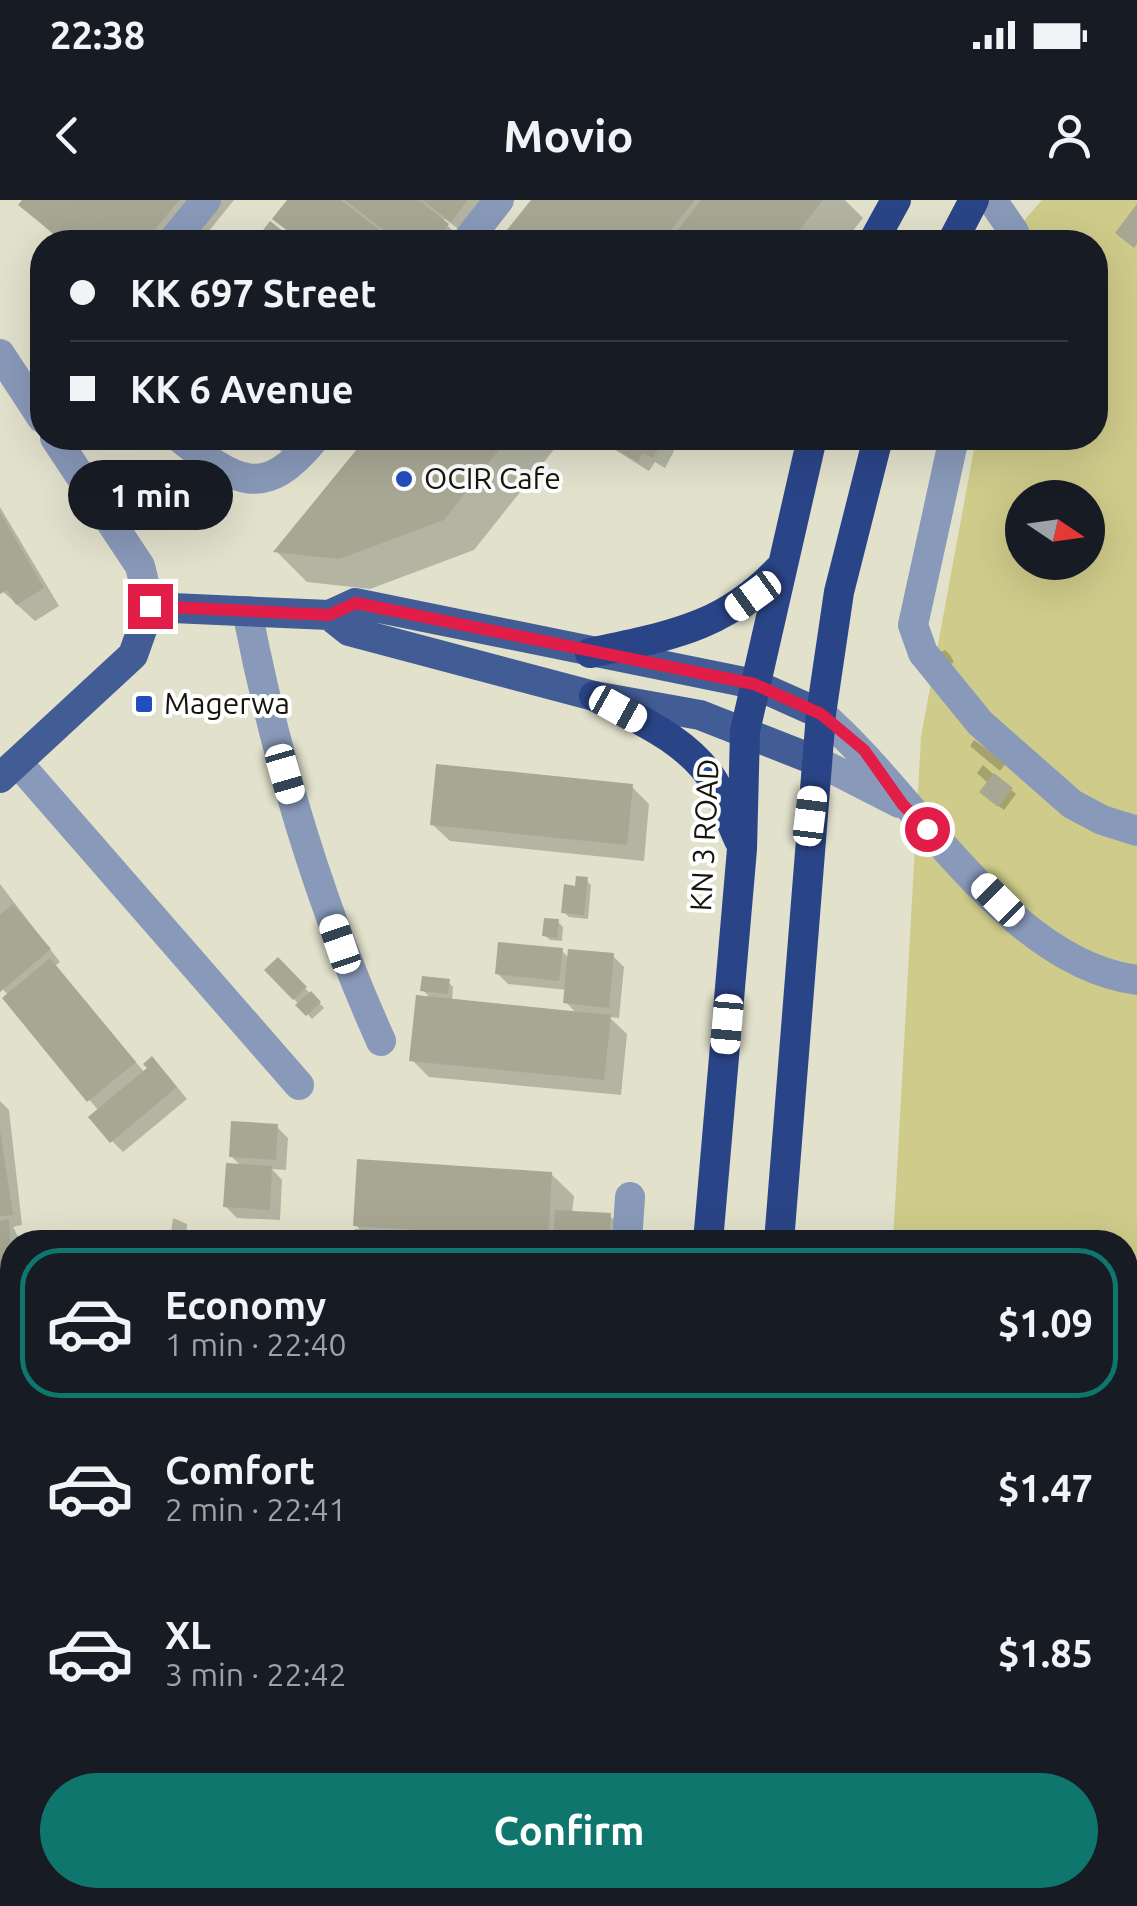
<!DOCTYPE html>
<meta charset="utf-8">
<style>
:root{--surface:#171b24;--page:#20242c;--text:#f1f3f6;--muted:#9ea1a6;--line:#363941;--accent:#0f766e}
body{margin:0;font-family:Ubuntu,sans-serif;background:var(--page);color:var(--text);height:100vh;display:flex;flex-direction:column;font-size:38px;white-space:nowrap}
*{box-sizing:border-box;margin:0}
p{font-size:32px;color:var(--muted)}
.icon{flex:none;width:55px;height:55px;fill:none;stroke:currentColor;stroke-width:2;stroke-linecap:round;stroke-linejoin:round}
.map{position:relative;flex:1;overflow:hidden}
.panel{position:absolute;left:0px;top:1030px;width:1138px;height:678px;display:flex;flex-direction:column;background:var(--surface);border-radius:40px 40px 0 0;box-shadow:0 10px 40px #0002}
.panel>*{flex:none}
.guide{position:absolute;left:30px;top:30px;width:1078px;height:220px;border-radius:40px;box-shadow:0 10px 40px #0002;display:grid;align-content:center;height:220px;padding:0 40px;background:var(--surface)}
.needle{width:65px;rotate:103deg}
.controls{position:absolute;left:1005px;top:280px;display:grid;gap:20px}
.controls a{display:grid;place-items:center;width:100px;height:100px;border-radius:50%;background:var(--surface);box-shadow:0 10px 40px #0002;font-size:50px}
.end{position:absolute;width:45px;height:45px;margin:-22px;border:12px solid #e11d48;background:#fff;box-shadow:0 0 0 5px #fff}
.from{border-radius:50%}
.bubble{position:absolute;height:70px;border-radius:35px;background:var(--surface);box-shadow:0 10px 40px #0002;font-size:32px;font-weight:700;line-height:70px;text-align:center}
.car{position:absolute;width:30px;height:60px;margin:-30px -15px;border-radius:12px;box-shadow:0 0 8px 2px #0007;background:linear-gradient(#fff 24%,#345 0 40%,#fff 0 76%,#345 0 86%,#fff 0)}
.guide b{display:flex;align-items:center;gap:35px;height:95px;font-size:38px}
.guide b+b{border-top:2px solid var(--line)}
.guide i{width:25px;height:25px;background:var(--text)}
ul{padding:18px 0 0;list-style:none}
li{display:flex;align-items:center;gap:30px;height:150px;margin:0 20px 15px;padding:0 20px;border:5px solid transparent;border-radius:40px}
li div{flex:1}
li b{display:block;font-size:38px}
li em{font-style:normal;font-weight:700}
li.active{border-color:var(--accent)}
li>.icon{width:90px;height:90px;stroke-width:1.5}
.primary-button{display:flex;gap:20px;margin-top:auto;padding:20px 40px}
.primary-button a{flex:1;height:115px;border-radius:60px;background:var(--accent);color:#fff;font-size:40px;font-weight:700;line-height:115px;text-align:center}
.status{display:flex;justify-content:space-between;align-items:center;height:70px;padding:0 50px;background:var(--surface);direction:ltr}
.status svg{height:28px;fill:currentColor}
header{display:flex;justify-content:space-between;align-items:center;height:130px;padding:0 40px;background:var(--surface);font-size:45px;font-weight:700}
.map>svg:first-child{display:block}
.green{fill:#cfcb8a;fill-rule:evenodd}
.shadow{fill:#0003}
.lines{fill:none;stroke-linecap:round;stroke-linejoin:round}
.stream{stroke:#948e2f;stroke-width:10}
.building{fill:#a8a793}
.minor{stroke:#8999b9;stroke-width:30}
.major{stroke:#425c95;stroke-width:30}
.highway{stroke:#2a4587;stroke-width:30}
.route{stroke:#e11d48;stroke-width:12}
.poi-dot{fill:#254ebd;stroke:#fff;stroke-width:4}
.labels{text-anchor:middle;stroke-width:8;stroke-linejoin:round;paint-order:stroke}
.poi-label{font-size:30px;fill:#15140d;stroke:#fff;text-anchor:start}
.street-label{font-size:30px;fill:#15140d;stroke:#fff}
</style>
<div class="status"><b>22:38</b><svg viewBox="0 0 49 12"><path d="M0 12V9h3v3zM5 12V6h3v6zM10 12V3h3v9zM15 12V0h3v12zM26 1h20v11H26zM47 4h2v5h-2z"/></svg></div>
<header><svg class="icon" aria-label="back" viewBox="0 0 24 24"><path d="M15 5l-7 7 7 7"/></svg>Movio<svg class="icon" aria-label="person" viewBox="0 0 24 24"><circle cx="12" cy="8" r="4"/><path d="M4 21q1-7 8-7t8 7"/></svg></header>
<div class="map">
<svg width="1137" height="1706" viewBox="0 0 1137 1706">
<rect width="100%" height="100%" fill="#e2e1cc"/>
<!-- green -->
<path class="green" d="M1042 0H1137V1706H970L959 1695H1125V1042H893L921 537 976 238H1095V42H1012L1014 32ZM1022 298H1088V362H1022Z"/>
<!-- shadow -->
<path class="shadow" d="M25 0H234L200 42H61L22 5Z
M290 0H498L469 37 445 19 443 21 464 42H301L276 18Z
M534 0H845L863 18 844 42H502Z
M264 238H312L293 261Z
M369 238H563L474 350 370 389 307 382 277 352Z
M596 238H669L666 243 674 251 665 268 655 262 649 271Z
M0 307 59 406 35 421 0 389Z
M945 450 950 455 954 462 951 464 941 452Z
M974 540 1006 563 1000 571 970 546Z
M983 565 1016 594 1004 610 987 597 989 584 977 573Z
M632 587 649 604 644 661 450 641 432 624Z
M586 680 591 685 588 719 569 717 564 712Z
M0 684 60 762 55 766 145 873 163 870 187 899 123 952 112 941 99 911 5 799 9 796 0 786Z
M558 722 563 727 562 741 550 740 545 735Z
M561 750 570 759 613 756 624 767 619 818 609 817 627 834 621 895 429 877 412 860 432 800 423 790 448 782 453 787 452 802 577 814 566 802 567 790 508 784 497 773Z
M278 760 324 808 312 819 268 770Z
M0 901 9 910 22 1025 13 1027 21 1042H12V1142L0 1105Z
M277 927 288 938 286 970 272 969 282 980 280 1020 237 1018 225 1006 242 967 231 956Z
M551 974 574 996 572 1013 610 1016 627 1033 626 1042H357V1031L362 1032 356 1025Z
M173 1018 187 1024 186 1039 171 1033Z
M145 1038 168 1039 171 1042H145Z
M0 1295 12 1297V1384L0 1382Z"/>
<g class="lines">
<!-- stream -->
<path class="stream" d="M0 1693 12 1691
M504 1695 536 1706
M162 1706 170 1695"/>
</g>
<!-- building -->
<path class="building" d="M22 0H179L145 42H64L18 5Z
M287 0H341L395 42H302L272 19Z
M345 0H419L449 24 435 42H399Z
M422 0H468L451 22Z
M531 0H695L667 35 672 38 669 42H497Z
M701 0H823L790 42H692L677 31Z
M1137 4V44L1134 48 1115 33Z
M270 21 297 42H254Z
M366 238H508L444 320 339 359 273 352Z
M596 238H665L653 258 643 253 638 262Z
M0 312 44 388 16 405 7 390 0 394Z
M436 564 633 584 627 645 430 625Z
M994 573 1013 588 998 607 979 592Z
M576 676 588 677 584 715 561 713 564 684 575 686Z
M13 704 51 749 0 792V715Z
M544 718 559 719 557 738 542 736Z
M498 742 563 748 559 781 495 774Z
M568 749 614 753 609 808 563 803Z
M278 757 307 787 293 800 264 770Z
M50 758 136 862 87 902 2 798Z
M422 776 450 779 448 794 420 791Z
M311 791 321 802 306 816 295 805Z
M416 795 611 815 604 880 409 861Z
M152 856 177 887 110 943 88 917 147 868 143 864Z
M231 921 278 924 276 960 229 957Z
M0 930 13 1015 0 1016Z
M357 959 552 972 548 1042H484L485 1034 353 1026Z
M226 963 272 966 270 1010 223 1007Z
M555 1010 611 1013 609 1042H553Z
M9 1019 12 1099 0 1101V1021Z
M355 1029 479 1036V1042H354Z
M0 1104 12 1105V1141H8Z
M0 1293 12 1295V1366L0 1364Z"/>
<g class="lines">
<!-- minor -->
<path class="minor" d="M992 0 1014 32 1009 42
M172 42 206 0
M466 42 499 0
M0 154 42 218
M55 238 140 366 150 407
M180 238C235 282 264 302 315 238
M954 238 913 425 923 453 980 523 1072 604 1102 620 1137 631
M247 411C276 559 319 703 381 841
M821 514C914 593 1007 763 1137 780
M817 561 899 603
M18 563 299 885
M627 1042 630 997"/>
<!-- major -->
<path class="major" d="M329 415 349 431 594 496 700 515 817 561
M0 578 133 455 150 407 329 415 355 403 754 484 821 514"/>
<!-- highway -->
<path class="highway" d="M873 42 896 0
M952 42 974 0
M590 453C667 436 722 429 778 370
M594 496C635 518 689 540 714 582 724 600 730 621 739 640
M708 1042 742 649 745 531 812 238
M779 1042 821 514 839 392 878 238
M775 1695 780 1706
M836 1695 840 1706"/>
</g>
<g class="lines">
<!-- route -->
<path class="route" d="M150 406 329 415 356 403 754 484 821 514 864 550 903 605 927 629"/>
</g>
<!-- markers -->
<g class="poi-dot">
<circle cx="404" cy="279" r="10"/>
<rect x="134" y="494" width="20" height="20" rx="5"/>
</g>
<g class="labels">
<!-- poi labels -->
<g class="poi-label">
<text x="424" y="289">OCIR Cafe</text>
<text x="164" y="514">Magerwa</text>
</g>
<!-- street labels -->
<g class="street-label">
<text transform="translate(705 635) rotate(-87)" y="10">KN 3 ROAD</text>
</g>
</g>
</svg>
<div class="controls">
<a><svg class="needle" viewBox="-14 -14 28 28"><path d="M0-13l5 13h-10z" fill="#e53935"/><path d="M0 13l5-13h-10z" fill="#9ea1a6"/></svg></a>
</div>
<i class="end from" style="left:927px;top:629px"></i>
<i class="end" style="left:150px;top:406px"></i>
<div class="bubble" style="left:68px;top:260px;width:165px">1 min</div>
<i class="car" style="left:753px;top:396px;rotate:234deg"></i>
<i class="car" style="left:618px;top:509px;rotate:119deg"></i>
<i class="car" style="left:285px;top:574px;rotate:164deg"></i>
<i class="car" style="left:810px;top:616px;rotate:7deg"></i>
<i class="car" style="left:998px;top:700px;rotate:315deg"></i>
<i class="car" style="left:340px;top:744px;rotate:341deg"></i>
<i class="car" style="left:727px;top:824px;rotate:185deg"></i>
<div class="guide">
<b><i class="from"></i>KK 697 Street</b>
<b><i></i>KK 6 Avenue</b>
</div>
<section class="panel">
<ul>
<li class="active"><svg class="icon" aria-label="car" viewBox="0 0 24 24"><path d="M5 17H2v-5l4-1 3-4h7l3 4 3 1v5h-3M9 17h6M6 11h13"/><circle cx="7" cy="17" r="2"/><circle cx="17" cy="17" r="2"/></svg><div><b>Economy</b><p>1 min · 22:40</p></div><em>$1.09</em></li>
<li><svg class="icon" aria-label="car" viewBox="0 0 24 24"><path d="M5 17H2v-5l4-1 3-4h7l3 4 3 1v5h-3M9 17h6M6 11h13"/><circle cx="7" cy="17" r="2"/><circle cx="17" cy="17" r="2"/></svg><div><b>Comfort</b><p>2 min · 22:41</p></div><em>$1.47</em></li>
<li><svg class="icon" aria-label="car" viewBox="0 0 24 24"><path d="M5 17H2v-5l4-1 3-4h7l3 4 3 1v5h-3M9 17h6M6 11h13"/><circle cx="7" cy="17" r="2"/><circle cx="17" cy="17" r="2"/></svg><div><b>XL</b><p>3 min · 22:42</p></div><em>$1.85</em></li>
</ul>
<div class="primary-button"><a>Confirm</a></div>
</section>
</div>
